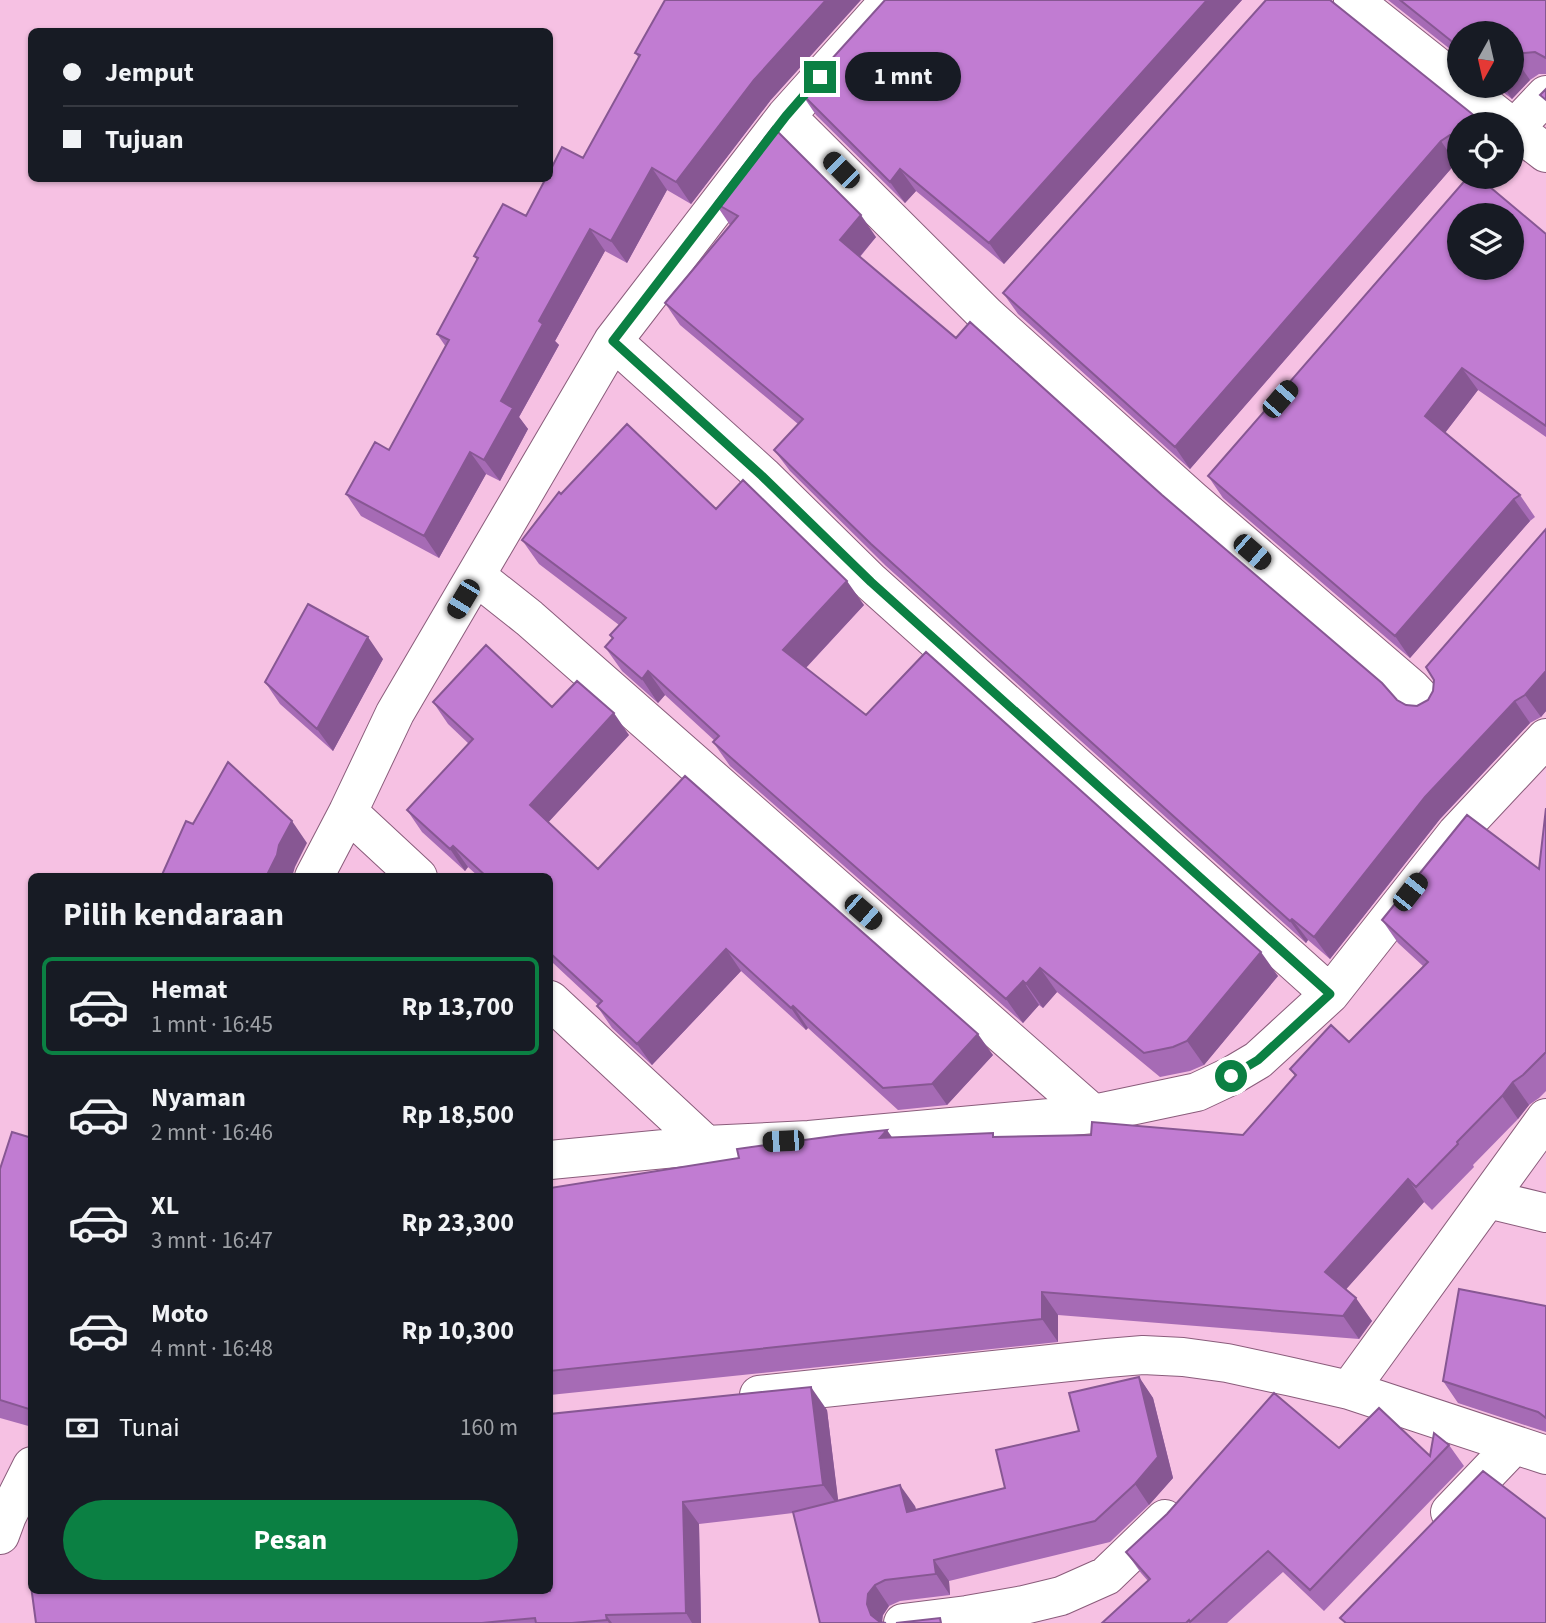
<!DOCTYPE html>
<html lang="id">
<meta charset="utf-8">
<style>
:root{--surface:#171b24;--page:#242831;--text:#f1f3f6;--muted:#9ea1a6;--line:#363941;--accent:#0b8043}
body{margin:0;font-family:"Source Sans 3",sans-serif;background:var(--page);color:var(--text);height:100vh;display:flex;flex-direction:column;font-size:26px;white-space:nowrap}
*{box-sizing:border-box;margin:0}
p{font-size:23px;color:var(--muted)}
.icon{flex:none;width:38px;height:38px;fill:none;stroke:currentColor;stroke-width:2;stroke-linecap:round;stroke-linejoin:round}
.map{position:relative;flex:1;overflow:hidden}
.details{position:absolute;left:28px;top:873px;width:525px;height:721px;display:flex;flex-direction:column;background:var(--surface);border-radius:10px;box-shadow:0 2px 5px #0004}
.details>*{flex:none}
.hud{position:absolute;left:28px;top:28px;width:525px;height:154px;border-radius:10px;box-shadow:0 2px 5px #0004;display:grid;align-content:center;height:154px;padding:0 35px;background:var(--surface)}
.needle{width:46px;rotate:188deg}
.controls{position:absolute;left:1447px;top:21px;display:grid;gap:14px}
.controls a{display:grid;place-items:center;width:77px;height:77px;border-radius:50%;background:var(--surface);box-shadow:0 2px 5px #0004;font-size:35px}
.end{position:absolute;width:32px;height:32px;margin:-16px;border:9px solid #0b8043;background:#fff;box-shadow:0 0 0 4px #fff}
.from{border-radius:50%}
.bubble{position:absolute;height:49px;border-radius:24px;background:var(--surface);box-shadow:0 2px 5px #0004;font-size:23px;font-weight:700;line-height:49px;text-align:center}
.car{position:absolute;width:21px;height:42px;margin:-21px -10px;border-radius:9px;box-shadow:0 0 5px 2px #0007;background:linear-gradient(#222 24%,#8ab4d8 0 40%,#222 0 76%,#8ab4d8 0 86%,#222 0)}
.hud b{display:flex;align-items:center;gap:24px;height:66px;font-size:26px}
.hud b+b{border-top:2px solid var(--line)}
.hud i{width:18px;height:18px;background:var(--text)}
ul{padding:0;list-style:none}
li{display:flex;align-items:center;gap:21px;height:98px;margin:0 14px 10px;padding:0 21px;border:4px solid transparent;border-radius:10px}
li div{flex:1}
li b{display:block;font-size:26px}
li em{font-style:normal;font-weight:700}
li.on{border-color:var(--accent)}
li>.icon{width:63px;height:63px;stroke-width:1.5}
h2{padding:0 35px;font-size:32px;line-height:84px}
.pay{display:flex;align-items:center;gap:18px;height:77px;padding:0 35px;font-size:26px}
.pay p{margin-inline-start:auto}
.action{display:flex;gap:14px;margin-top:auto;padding:14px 35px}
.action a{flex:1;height:80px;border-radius:42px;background:var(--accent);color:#fff;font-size:28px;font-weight:700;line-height:80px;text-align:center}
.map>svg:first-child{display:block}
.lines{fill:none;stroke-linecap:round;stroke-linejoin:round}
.minor-casing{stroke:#8a5c7b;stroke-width:40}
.minor{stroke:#fff;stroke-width:38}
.wall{fill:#a66bb5}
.shaded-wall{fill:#875793}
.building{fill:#c17cd2;stroke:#875793;stroke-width:2;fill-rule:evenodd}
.route{stroke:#0b8043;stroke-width:9}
</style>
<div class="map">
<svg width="1546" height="1623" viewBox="0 0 1546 1623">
<rect width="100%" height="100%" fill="#f6c1e3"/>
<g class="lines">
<!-- minor casing -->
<g class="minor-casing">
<path id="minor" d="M1353 0 1460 85
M1460 86 1508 124
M786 116 987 316 1192 500 1412 689 1428 706
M1512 127 1546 153
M1512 131 1546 95
M613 341 763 476 871 582 1330 994
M476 576 529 618 1093 1114
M348 812 418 877
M314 877 348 812 395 713 613 341 786 116 890 0
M550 1000 706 1145
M550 1160 706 1145 809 1140 1093 1114 1197 1092 1231 1076 1258 1060 1330 994 1456 834 1546 738
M1488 1199 1546 1213
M1349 1390 1546 1118
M759 1395 1107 1358 1143 1355 1183 1357 1227 1363 1292 1377 1349 1390 1546 1455
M1450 1512 1514 1445
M0 1535 7 1516 32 1466
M903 1623 967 1615 1024 1605 1061 1596 1106 1576 1165 1519"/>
</g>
<!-- minor -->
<use href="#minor" class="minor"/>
</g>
<!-- wall -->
<path class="wall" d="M885 0H1242L1004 264 916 191 905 203 816 115 801 93Z
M1388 0H1546V74H1539L1530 80 1512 99 1495 86H1512L1460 33V57Z
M1332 2 1476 117 1481 124H1460V161L1456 163 1190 469 1018 314 1003 293Z
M635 53 770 101 691 204 667 190 627 263 605 251 555 341 559 345 519 417 528 429 500 481 486 474 439 558 361 516 346 494 389 450 446 347 437 334 477 260 474 256 526 216 583 158 639 58Z
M715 203 876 237 860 257 956 338 1162 495 1397 700 1406 705 1417 706 1428 700 1546 529V711L1541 717 1530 723 1440 819 1330 959 1308 940 1306 943 886 566 790 471 774 450 798 424 680 325 665 303 730 225Z
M1546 234V437L1478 390 1445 433 1520 495 1535 517 1530 521 1410 658 1223 498 1208 476Z
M561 494 716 509 864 605 806 668 866 715 1278 976 1204 1065 1190 1071 1160 1077 1057 992 1043 1008 1039 1005 1023 1023 730 766 713 742 715 741 665 695 658 703 622 671 605 647 613 639 610 635 619 625 539 564 522 540Z
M383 659 333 751 280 704 265 682Z
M433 702 552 707 629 735 548 822 598 869 993 1055 947 1105 898 1110 808 1028 806 1030 741 971 652 1065 612 1028 597 1006 598 1005 553 963 550 959V877H479L468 867 465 871 422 832 407 810 469 744 448 724Z
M1546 808V1091L1539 1098 1529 1105 1518 1119 1473 1165 1474 1167 1432 1210 1424 1202 1346 1289 1372 1321 1359 1339 1058 1315V1342L550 1395V1188L892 1138 1243 1135 1295 1076 1290 1069 1349 1042 1423 966 1398 943 1382 920 1539 869Z
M32 1138V1427L0 1418V1169Z
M1546 1306V1432L1458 1403 1443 1381Z
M1139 1377 1153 1398 1173 1478 1149 1505 1110 1542 949 1581 950 1595 900 1601 889 1606 883 1615 820 1623 793 1513 699 1524 701 1623H36L550 1591V1414L827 1410 838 1501 915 1506 916 1510 1005 1488 1079 1431Z
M1449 1445 1464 1466 1324 1611 1283 1572 1227 1623H1102L1148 1581 1141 1573 1126 1552 1339 1448 1430 1456Z"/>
<!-- shaded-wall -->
<path class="shaded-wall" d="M826 0H861L770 101 691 204 676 182 754 80Z
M1207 0H1242L1004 264 989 243Z
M1515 58 1530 80 1512 99 1503 86H1512V61Z
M1476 117 1481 124H1469Z
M1441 141 1456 163 1190 469 1175 447Z
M652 168 667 190 627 263 611 241Z
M900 169 916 191 905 203 890 182Z
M861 215 876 237 855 262 840 240Z
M590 229 605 251 555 341 559 345 519 417 528 429 500 481 484 460 501 401 539 321Z
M1462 368 1478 390 1441 438 1425 416Z
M470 452 486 474 439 558 424 536Z
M1514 499 1530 521 1410 658 1395 636Z
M847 581 864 605 800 674 783 650Z
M368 637 383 659 333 751 317 729Z
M648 671 665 695 658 703 642 679Z
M1546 671V711L1541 717 1525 695Z
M1515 701 1530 723 1440 819 1330 959 1314 937 1425 797Z
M614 713 629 735 545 826 530 805Z
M292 821 307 843 295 867 292 877H266L279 845Z
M453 846 468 867 465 871 450 849Z
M1292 919 1308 940 1306 943 1290 921Z
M726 949 741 971 652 1065 637 1044Z
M1261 952 1278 976 1204 1065 1187 1041Z
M1040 968 1057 992 1043 1008 1026 984Z
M1023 981 1039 1005 1023 1023 1006 999Z
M793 1006 808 1028 806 1030 791 1008Z
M978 1034 993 1055 947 1105 932 1084Z
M1513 1082 1529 1105 1518 1119 1502 1096Z
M887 1130 903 1153 880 1138Z
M1408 1179 1424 1202 1341 1295 1325 1272Z
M1042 1292 1058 1315V1342L1042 1319Z
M1356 1298 1372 1321 1359 1339 1343 1316Z
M1139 1377 1153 1398 1173 1478 1149 1505 1135 1484Z
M811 1387 827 1410 839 1507 823 1485Z
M900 1485 915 1506 922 1533 907 1512Z
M683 1502 699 1524 701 1623H692L686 1613Z
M934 1560 949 1581 950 1595 936 1574Z
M875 1585 889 1606 883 1615 882 1623 871 1615 867 1604 868 1594Z
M606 1615 612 1623H609L607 1620Z"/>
<!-- building -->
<path class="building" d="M665 0H826L754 80 676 182 652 168 611 241 590 229 539 321 543 324 501 401 513 408 484 460 470 452 424 536 346 494 375 442 389 450 449 340 437 334 478 258 474 256 503 204 526 216 546 178H550V171L562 147 583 158 640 55 635 53Z
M885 0H1207L989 243 900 169 890 182 801 93Z
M1266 0H1330L1476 117 1469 124H1460V134L1450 135 1441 141 1175 447 1003 293Z
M1400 0H1546V58L1535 52 1524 53 1512 61V33H1460V48Z
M1546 89V100L1540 95Z
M773 127 861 215 840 240 956 338 970 322 1162 495 1382 683 1397 700 1406 705 1417 706 1428 700 1433 691 1434 680 1426 667 1546 529V671L1525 695 1515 701 1425 797 1314 937 1292 919 1290 921 871 544 774 450 803 419 665 303 738 216 715 203Z
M1468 177H1478L1546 234V426L1462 368 1425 416 1520 495 1514 499 1395 636 1208 476ZM1460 215H1512V268H1460Z
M627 424 716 509 743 480 847 581 783 650 866 715 926 652 1261 952 1187 1041 1173 1047 1144 1053 1040 968 1026 984 1023 981 1006 999 713 742 719 736 648 671 642 679 605 647 613 638 610 635 626 618 522 540 559 492 561 494Z
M308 604 368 637 317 729 265 682Z
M486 645 552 707 577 681 614 713 530 805 598 869 685 776 978 1034 932 1084 883 1088 793 1006 791 1008 726 949 637 1044 597 1006 602 1001 550 953V877H487L453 846 450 849 407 810 473 739 433 702Z
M228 762 292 821 279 845 277 855 266 877H161L186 821 193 824Z
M1546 808V1052L1523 1075 1513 1082 1502 1096 1457 1142 1458 1144 1416 1187 1408 1179 1325 1272 1356 1298 1343 1316 1042 1292V1319L550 1371V1188L739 1158 737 1149 841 1135 887 1130 880 1138 993 1133V1137L1091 1135 1092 1122 1243 1135 1296 1075 1290 1069 1331 1025 1349 1042 1428 962 1382 920 1467 815 1539 869Z
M12 1132 32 1138V1410L0 1400V1169Z
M1459 1289 1546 1306V1418L1538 1412 1443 1381Z
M1139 1377 1158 1457 1135 1484 1095 1521 934 1560 936 1574 885 1580 875 1585 868 1594 867 1604 871 1615 880 1622 886 1623H820L793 1512 900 1485 907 1512 1005 1488 996 1450 1079 1431 1069 1393Z
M811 1387 823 1485 683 1502 686 1613 606 1615 607 1620 572 1623H536L535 1618 482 1623H36L31 1586H32V1591H550V1414Z
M1274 1393 1339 1448 1379 1408 1430 1456 1434 1433 1449 1445 1310 1590 1268 1551 1190 1622 1189 1620 1186 1623H1102L1150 1579 1126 1552 1167 1514Z
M1483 1471 1546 1519V1623H1346L1340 1618Z
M940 1618 941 1623H896Z"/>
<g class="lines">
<!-- route -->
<path class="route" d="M820 77 786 116 613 341 762 476 871 582 1330 994 1258 1060 1231 1076"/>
</g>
</svg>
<div class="controls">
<a><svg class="needle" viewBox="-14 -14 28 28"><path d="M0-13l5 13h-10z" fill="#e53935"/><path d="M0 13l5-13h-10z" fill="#9ea1a6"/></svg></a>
<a><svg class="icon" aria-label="locate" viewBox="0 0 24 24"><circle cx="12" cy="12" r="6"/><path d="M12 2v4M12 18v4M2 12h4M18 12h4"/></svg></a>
<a><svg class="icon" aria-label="layers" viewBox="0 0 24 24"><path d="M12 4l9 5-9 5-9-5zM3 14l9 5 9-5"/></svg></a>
</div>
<i class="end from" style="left:1231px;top:1076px"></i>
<i class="end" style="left:820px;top:77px"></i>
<div class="bubble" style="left:845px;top:52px;width:116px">1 mnt</div>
<i class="car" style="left:841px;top:170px;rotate:315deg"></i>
<i class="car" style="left:1280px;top:399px;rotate:41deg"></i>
<i class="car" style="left:1252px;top:552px;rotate:131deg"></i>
<i class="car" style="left:463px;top:599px;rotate:211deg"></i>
<i class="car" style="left:1410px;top:892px;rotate:38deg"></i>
<i class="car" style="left:863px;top:912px;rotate:131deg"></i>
<i class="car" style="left:783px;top:1141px;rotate:267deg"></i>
<div class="hud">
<b><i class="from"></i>Jemput</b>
<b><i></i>Tujuan</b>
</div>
<section class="details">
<h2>Pilih kendaraan</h2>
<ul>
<li class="on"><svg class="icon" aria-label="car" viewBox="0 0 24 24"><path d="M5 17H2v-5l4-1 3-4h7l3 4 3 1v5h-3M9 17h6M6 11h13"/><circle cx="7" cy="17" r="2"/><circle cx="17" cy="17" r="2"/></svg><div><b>Hemat</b><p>1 mnt · 16:45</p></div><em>Rp 13,700</em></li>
<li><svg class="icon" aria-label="car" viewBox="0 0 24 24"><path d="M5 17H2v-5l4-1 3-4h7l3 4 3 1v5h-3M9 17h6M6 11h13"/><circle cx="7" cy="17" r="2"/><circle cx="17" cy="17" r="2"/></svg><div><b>Nyaman</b><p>2 mnt · 16:46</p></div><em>Rp 18,500</em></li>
<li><svg class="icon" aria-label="car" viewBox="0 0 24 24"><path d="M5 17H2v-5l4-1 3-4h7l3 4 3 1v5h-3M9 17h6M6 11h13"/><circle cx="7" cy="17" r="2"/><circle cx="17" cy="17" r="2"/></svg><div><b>XL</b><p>3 mnt · 16:47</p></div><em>Rp 23,300</em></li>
<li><svg class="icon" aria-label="car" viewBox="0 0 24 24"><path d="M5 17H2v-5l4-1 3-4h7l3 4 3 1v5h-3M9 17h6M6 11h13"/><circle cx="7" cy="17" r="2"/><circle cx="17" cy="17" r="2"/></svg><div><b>Moto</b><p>4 mnt · 16:48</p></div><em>Rp 10,300</em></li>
</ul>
<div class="pay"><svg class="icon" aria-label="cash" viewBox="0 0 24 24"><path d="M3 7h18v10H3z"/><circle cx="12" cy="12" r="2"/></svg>Tunai<p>160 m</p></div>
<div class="action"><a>Pesan</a></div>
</section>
</div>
